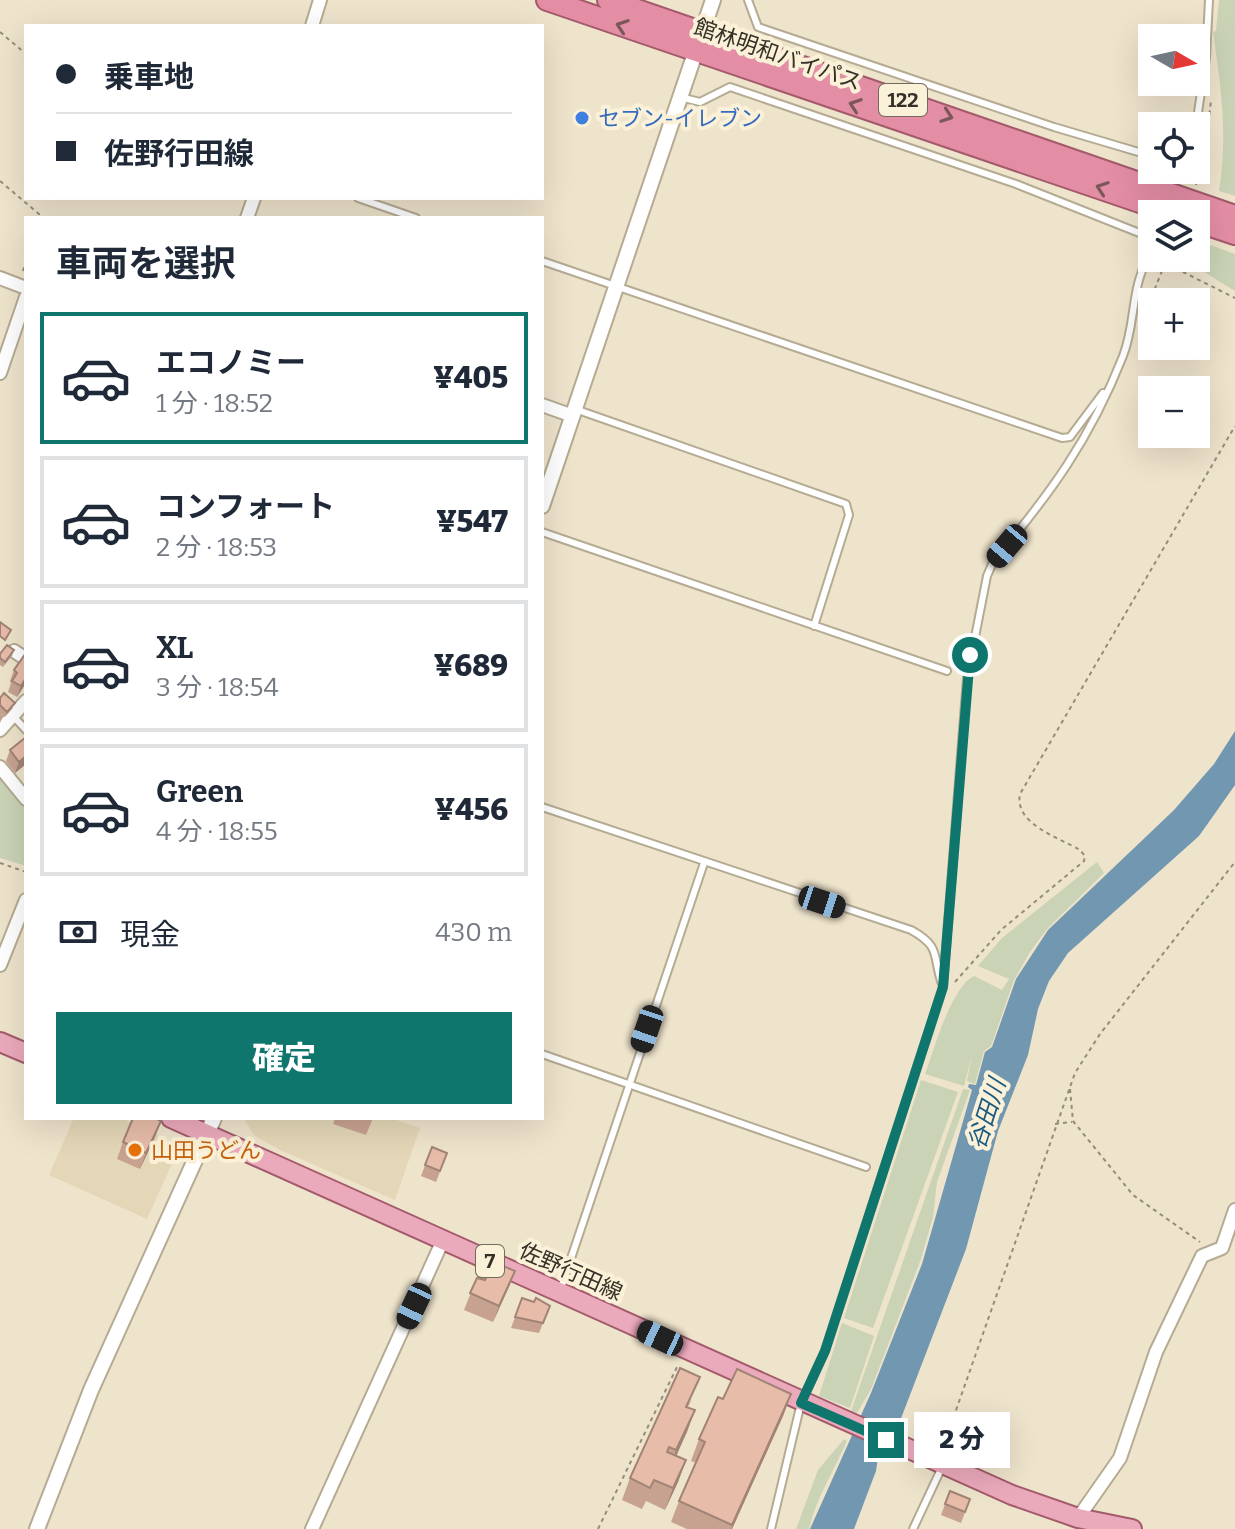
<!DOCTYPE html>
<html lang="ja">
<meta charset="utf-8">
<style>
:root{--surface:#fff;--page:#f2f2f3;--text:#1f2937;--muted:#747a83;--line:#e0e1e3;--accent:#0f766e}
body{margin:0;font-family:Bitter,"Noto Sans JP",serif;background:var(--page);color:var(--text);height:100vh;display:flex;flex-direction:column;font-size:30px;white-space:nowrap}
*{box-sizing:border-box;margin:0}
p{font-size:26px;color:var(--muted)}
.icon{flex:none;width:44px;height:44px;fill:none;stroke:currentColor;stroke-width:2;stroke-linecap:round;stroke-linejoin:round}
.map{position:relative;flex:1;overflow:hidden}
.drawer{position:absolute;left:24px;top:216px;width:520px;height:904px;display:flex;flex-direction:column;background:var(--surface);border-radius:0px;box-shadow:0 8px 32px #0002}
.drawer>*{flex:none}
.top-card{position:absolute;left:24px;top:24px;width:520px;height:176px;border-radius:0px;box-shadow:0 8px 32px #0002;display:grid;align-content:center;height:176px;padding:0 32px;background:var(--surface)}
.needle{width:52px;rotate:99deg}
.tools{position:absolute;left:1138px;top:24px;display:grid;gap:16px}
.tools a{display:grid;place-items:center;width:72px;height:72px;border-radius:0px;background:var(--surface);box-shadow:0 8px 32px #0002;font-size:40px}
.end{position:absolute;width:36px;height:36px;margin:-18px;border:10px solid #0f766e;background:#fff;box-shadow:0 0 0 4px #fff}
.from{border-radius:50%}
.bubble{position:absolute;height:56px;border-radius:0px;background:var(--surface);box-shadow:0 8px 32px #0002;font-size:26px;font-weight:800;line-height:56px;text-align:center}
.car{position:absolute;width:24px;height:48px;margin:-24px -12px;border-radius:10px;box-shadow:0 0 6px 2px #0007;background:linear-gradient(#222 24%,#8ab4d8 0 40%,#222 0 76%,#8ab4d8 0 86%,#222 0)}
.top-card b{display:flex;align-items:center;gap:28px;height:76px;font-size:30px}
.top-card b+b{border-top:2px solid var(--line)}
.top-card i{width:20px;height:20px;background:var(--text)}
ul{padding:0;list-style:none}
li{display:flex;align-items:center;gap:24px;height:132px;margin:0 16px 12px;padding:0 16px;border:4px solid var(--line);border-radius:0px}
li div{flex:1}
li b{display:block;font-size:30px}
li em{font-style:normal;font-weight:800}
li.active{border-color:var(--accent)}
li>.icon{width:72px;height:72px;stroke-width:1.5}
h2{padding:0 32px;font-size:36px;line-height:96px}
.pay{display:flex;align-items:center;gap:20px;height:88px;padding:0 32px;font-size:30px}
.pay p{margin-inline-start:auto}
.button{display:flex;gap:16px;margin-top:auto;padding:16px 32px}
.button a{flex:1;height:92px;border-radius:0px;background:var(--accent);color:#fff;font-size:32px;font-weight:800;line-height:92px;text-align:center}
.map>svg:first-child{display:block}
.built{fill:#e4d7b7}
.green{fill:#cad3b5}
.water{fill:#7297b1}
.lines{fill:none;stroke-linecap:round;stroke-linejoin:round}
.service-casing{stroke:#b5ab93;stroke-width:10}
.minor-casing{stroke:#b5ab93;stroke-width:16}
.tertiary-casing{stroke:#b5ab93;stroke-width:18}
.primary-casing{stroke:#a35b6b;stroke-width:22}
.trunk-casing{stroke:#a35b6b;stroke-width:24}
.path{stroke:#958d7c;stroke-width:2;stroke-dasharray:4 4;stroke-linecap:butt}
.service{stroke:#fff;stroke-width:6}
.minor{stroke:#fff;stroke-width:12}
.tertiary{stroke:#fff;stroke-width:14}
.primary{stroke:#ebaabc;stroke-width:18}
.trunk{stroke:#e48ea6;stroke-width:20}
.wall{fill:#c7a291}
.shaded-wall{fill:#a28476}
.building{fill:#e7bca9;stroke:#a28476;stroke-width:2}
.oneway{stroke:#7b565a}
.route{stroke:#0f766e;stroke-width:10}
.shop-dot{fill:#3f7fe0;stroke:#fbf1d8;stroke-width:3}
.food-dot{fill:#e8710a;stroke:#fbf1d8;stroke-width:3}
.labels{text-anchor:middle;stroke-width:8;stroke-linejoin:round;paint-order:stroke}
.shield{fill:#fbf1d8;stroke:#706b5c;stroke-width:2}
.shield-label{font-size:20px;font-weight:bold;fill:#353127}
.street-label{font-size:22px;fill:#353127;stroke:#fbf1d8}
.shop-label{font-size:22px;fill:#366cbe;stroke:#fbf1d8;text-anchor:start}
.food-label{font-size:22px;fill:#c56008;stroke:#fbf1d8;text-anchor:start}
.water-label{font-size:24px;font-style:italic;fill:#1b5b7f;stroke:#fbf1d8}
</style>
<div class="map">
<svg width="1235" height="1529" viewBox="0 0 1235 1529">
<rect width="100%" height="100%" fill="#eee3cb"/>
<!-- built -->
<path class="built" d="M74 1118H120L156 1133 174 1159 147 1219 49 1175Z
M243 1118H390L420 1128 395 1200 280 1150 255 1136Z"/>
<!-- green -->
<path class="green" d="M1219 0H1235V196L1219 191C1228 136 1221 87 1213 32L1216 31Z
M1202 242 1235 254V291L1191 264Z
M0 773 26 806V866L0 858Z
M1097 862 1104 873 1047 929 1030 952 1014 980 991 1046 984 1051 975 1084 967 1081 972 1055 964 1086 925 1074C934 1050 951 987 974 976L1002 990 1009 979 978 966 1002 938Z
M921 1080 958 1092 873 1328 844 1318Z
M963 1089 970 1090 937 1182 933 1217 921 1259 871 1389 857 1413 850 1414Z
M842 1323 874 1336 850 1408 819 1396Z
M844 1439 847 1441C834 1471 816 1498 809 1529H796L818 1470Z"/>
<!-- water -->
<path class="water" d="M1235 731V785L1199 836 1068 953 1049 981 1038 1009 1028 1055 998 1131 966 1249 900 1421 878 1457 876 1471 854 1529H810L871 1393 922 1264 972 1090 968 1087 969 1084 976 1085 985 1052 992 1047 1016 979 1048 930 1174 810 1214 764Z"/>
<g class="lines">
<!-- service casing -->
<g class="service-casing">
<path id="service" d="M748 0 758 27 1054 127 1152 156
M680 97 700 102 730 87 1016 184 1152 238
M1196 126 1206 58 1209 0
M1184 178 1186 170
M358 198 416 218
M542 261 1062 438 1070 437 1103 393
M575 409 846 504 849 515 814 626
M542 532 947 671
M14 717 26 730
M542 807 911 930C942 947 932 956 942 984
M542 1054 866 1167
M561 1288 704 863
M771 1529 801 1403 825 1351 943 987 967 678 987 576 993 562C1050 494 1090 440 1123 356 1137 320 1129 288 1152 250
M913 1529 942 1467"/>
</g>
<!-- minor casing -->
<g class="minor-casing">
<path id="minor" d="M312 26 320 0
M247 218 254 198
M0 278 26 288
M0 373 26 297
M542 405 573 416
M14 651 26 659
M0 730 26 701
M0 767 26 799
M0 965 26 900
M1078 1518 1120 1458 1156 1352 1202 1256 1222 1248 1235 1210
M312 1529 443 1240"/>
</g>
<!-- tertiary casing -->
<g class="tertiary-casing">
<path id="tertiary" d="M542 506 713 0
M37 1529 91 1390 214 1118"/>
</g>
<!-- primary casing -->
<g class="primary-casing">
<path id="primary" d="M0 1042 26 1053
M171 1118 1012 1495 1078 1518 1132 1529"/>
</g>
<!-- trunk casing -->
<g class="trunk-casing">
<path id="trunk" d="M547 0 1175 214
M608 0 1235 216
M1196 221 1235 234"/>
</g>
<!-- path -->
<path class="path" d="M0 32 26 54
M0 181 39 214V218
M1196 185 1204 157 1211 101
M23 271 26 260
M1143 319 1165 263 1235 298
M956 666 961 653
M0 863 26 872
M955 982 1001 930 1084 861 1085 856 1080 850C1058 837 1014 824 1020 794L1235 426
M1070 1089 1073 1121 1133 1195 1200 1242
M1055 1124 1072 1122
M947 1449 949 1430 1075 1073 1100 1034 1235 862
M598 1529 678 1365"/>
<!-- service -->
<use href="#service" class="service"/>
<!-- minor -->
<use href="#minor" class="minor"/>
<!-- tertiary -->
<use href="#tertiary" class="tertiary"/>
<!-- primary -->
<use href="#primary" class="primary"/>
<!-- trunk -->
<use href="#trunk" class="trunk"/>
</g>
<!-- wall -->
<path class="wall" d="M14 650 12 656 3 667 0 665V654Z
M26 653V683L17 697 8 692 11 683 10 681 14 670Z
M0 698 13 708 5 717 0 713 3 716 0 723Z
M10 750 26 764 15 773 6 761Z
M335 1118H373L366 1135 333 1124Z
M155 1137 140 1169 117 1159 123 1142Z
M432 1147 447 1153 436 1182 421 1176Z
M483 1262 491 1266 515 1271 493 1322 464 1310Z
M522 1298 534 1302 550 1306 539 1333 511 1328Z
M791 1394 783 1416 732 1529H687L671 1522 679 1501 696 1463 691 1461 699 1439 723 1399Z
M692 1399 688 1407 695 1410 676 1456 686 1460 678 1482 665 1510 646 1501 642 1509 622 1500 630 1478Z
M950 1491 970 1499 961 1523 941 1515Z"/>
<!-- shaded-wall -->
<path class="shaded-wall" d="M26 678V683L17 697 21 686Z
M26 756V764L15 773 19 762Z
M161 1121 155 1137 140 1169 146 1153Z
M515 1271 509 1287 493 1322 499 1306Z
M791 1394 783 1416 732 1529H731Z
M695 1410 687 1432 669 1472 676 1450Z
M686 1460 678 1482 665 1510 673 1488Z"/>
<!-- building -->
<path class="building" d="M0 622 11 630 5 640 0 636Z
M7 645 14 650 5 662 0 658V654Z
M26 653V678L21 686 12 681 17 673 14 670Z
M4 693 15 703 7 712 0 705V698Z
M26 737V756L19 762 10 750Z
M133 1118H155L161 1121 146 1153 123 1142Z
M432 1147 447 1153 440 1171 425 1165Z
M483 1262 491 1266 493 1262 515 1271 499 1306 470 1293 477 1278 485 1280 488 1274 480 1270Z
M522 1298 534 1302 536 1298 550 1306 543 1323 515 1317Z
M680 1368 700 1377 686 1407 695 1410 676 1450 669 1447 667 1452 686 1460 673 1488 654 1480 650 1488 630 1478Z
M737 1369 791 1394 732 1525 679 1501 705 1442 699 1439 718 1397 723 1399Z
M950 1491 970 1499 965 1512 945 1504Z"/>
<!-- one-way arrows -->
<defs><path id="oneway-chevron" d="M-2-3.5L2.5 0L-2 3.5" fill="none" stroke-width="1.6" stroke-linecap="round" stroke-linejoin="round" transform="scale(2)"/></defs>
<g class="oneway">
<use href="#oneway-chevron" transform="translate(622 26) rotate(-161)"/>
<use href="#oneway-chevron" transform="translate(855 105) rotate(-161)"/>
<use href="#oneway-chevron" transform="translate(947 116) rotate(19)"/>
<use href="#oneway-chevron" transform="translate(1102 188) rotate(-161)"/>
</g>
<g class="lines">
<!-- route -->
<path class="route" d="M886 1440 801 1403 825 1351 943 987 970 655"/>
</g>
<!-- markers -->
<circle class="shop-dot" cx="582" cy="118" r="8"/>
<circle class="food-dot" cx="135" cy="1150" r="8"/>
<g class="labels">
<!-- shield labels -->
<g class="shield">
<rect x="879" y="84" width="48" height="32" rx="6"/>
<rect x="476" y="1245" width="28" height="32" rx="6"/>
</g>
<g class="shield-label">
<text x="903" y="107">122</text>
<text x="490" y="1268">7</text>
</g>
<!-- street labels -->
<g class="street-label">
<text transform="translate(778 54) rotate(19)" y="8">館林明和バイパス</text>
<text transform="translate(571 1271) rotate(24)" y="8">佐野行田線</text>
</g>
<!-- shop labels -->
<g class="shop-label">
<text x="598" y="126">セブン-イレブン</text>
</g>
<!-- food labels -->
<g class="food-label">
<text x="151" y="1158">山田うどん</text>
</g>
<!-- water labels -->
<g class="water-label">
<text transform="translate(987 1114) rotate(-72)" y="8">谷田川</text>
</g>
</g>
</svg>
<div class="tools">
<a><svg class="needle" viewBox="-14 -14 28 28"><path d="M0-13l5 13h-10z" fill="#e53935"/><path d="M0 13l5-13h-10z" fill="#747a83"/></svg></a>
<a><svg class="icon" aria-label="locate" viewBox="0 0 24 24"><circle cx="12" cy="12" r="6"/><path d="M12 2v4M12 18v4M2 12h4M18 12h4"/></svg></a>
<a><svg class="icon" aria-label="layers" viewBox="0 0 24 24"><path d="M12 4l9 5-9 5-9-5zM3 14l9 5 9-5"/></svg></a>
<a>+</a>
<a>−</a>
</div>
<i class="end from" style="left:970px;top:655px"></i>
<i class="end" style="left:886px;top:1440px"></i>
<div class="bubble" style="left:914px;top:1412px;width:96px">2 分</div>
<i class="car" style="left:1007px;top:546px;rotate:220deg"></i>
<i class="car" style="left:822px;top:902px;rotate:108deg"></i>
<i class="car" style="left:647px;top:1029px;rotate:199deg"></i>
<i class="car" style="left:414px;top:1306px;rotate:205deg"></i>
<i class="car" style="left:660px;top:1338px;rotate:295deg"></i>
<div class="top-card">
<b><i class="from"></i>乗車地</b>
<b><i></i>佐野行田線</b>
</div>
<section class="drawer">
<h2>車両を選択</h2>
<ul>
<li class="active"><svg class="icon" aria-label="car" viewBox="0 0 24 24"><path d="M5 17H2v-5l4-1 3-4h7l3 4 3 1v5h-3M9 17h6M6 11h13"/><circle cx="7" cy="17" r="2"/><circle cx="17" cy="17" r="2"/></svg><div><b>エコノミー</b><p>1 分 · 18:52</p></div><em>¥405</em></li>
<li><svg class="icon" aria-label="car" viewBox="0 0 24 24"><path d="M5 17H2v-5l4-1 3-4h7l3 4 3 1v5h-3M9 17h6M6 11h13"/><circle cx="7" cy="17" r="2"/><circle cx="17" cy="17" r="2"/></svg><div><b>コンフォート</b><p>2 分 · 18:53</p></div><em>¥547</em></li>
<li><svg class="icon" aria-label="car" viewBox="0 0 24 24"><path d="M5 17H2v-5l4-1 3-4h7l3 4 3 1v5h-3M9 17h6M6 11h13"/><circle cx="7" cy="17" r="2"/><circle cx="17" cy="17" r="2"/></svg><div><b>XL</b><p>3 分 · 18:54</p></div><em>¥689</em></li>
<li><svg class="icon" aria-label="car" viewBox="0 0 24 24"><path d="M5 17H2v-5l4-1 3-4h7l3 4 3 1v5h-3M9 17h6M6 11h13"/><circle cx="7" cy="17" r="2"/><circle cx="17" cy="17" r="2"/></svg><div><b>Green</b><p>4 分 · 18:55</p></div><em>¥456</em></li>
</ul>
<div class="pay"><svg class="icon" aria-label="cash" viewBox="0 0 24 24"><path d="M3 7h18v10H3z"/><circle cx="12" cy="12" r="2"/></svg>現金<p>430 m</p></div>
<div class="button"><a>確定</a></div>
</section>
</div>
